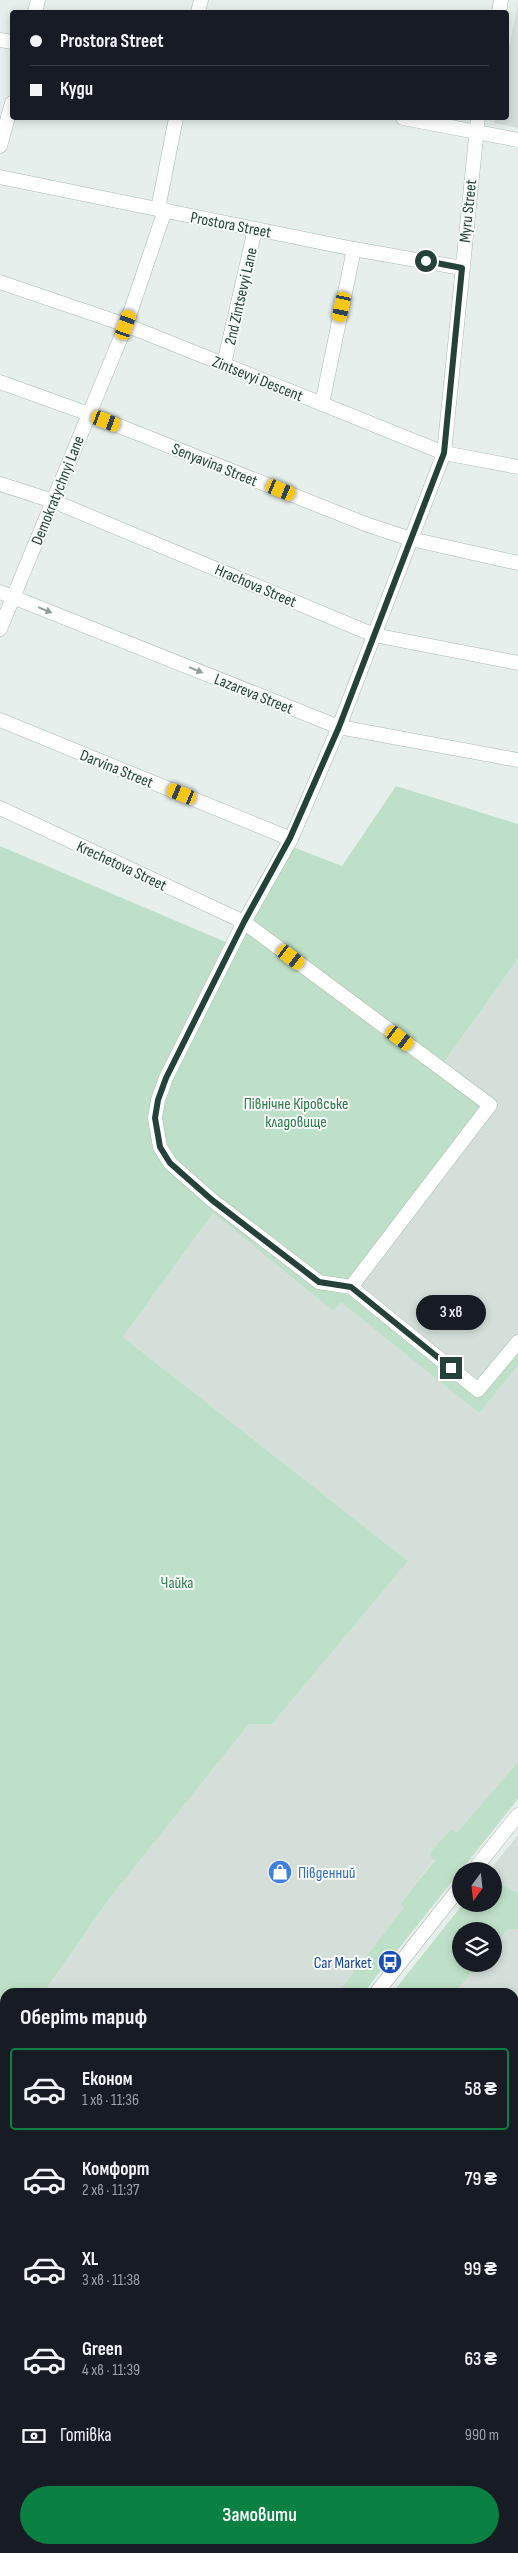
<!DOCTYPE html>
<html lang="uk">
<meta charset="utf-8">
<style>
:root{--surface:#171b24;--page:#242831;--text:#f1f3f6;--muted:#9ea1a6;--line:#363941;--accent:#0b8043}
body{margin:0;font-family:"Sofia Sans Condensed",sans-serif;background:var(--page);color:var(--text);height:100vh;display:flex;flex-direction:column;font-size:19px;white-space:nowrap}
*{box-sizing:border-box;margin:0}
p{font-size:16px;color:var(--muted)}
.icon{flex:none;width:28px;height:28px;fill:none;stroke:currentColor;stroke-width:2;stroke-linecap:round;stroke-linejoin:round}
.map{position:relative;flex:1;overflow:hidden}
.sheet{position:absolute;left:0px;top:1988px;width:519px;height:566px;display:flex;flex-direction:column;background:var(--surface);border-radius:15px 15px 0 0;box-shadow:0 2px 8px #0003}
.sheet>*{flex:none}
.banner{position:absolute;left:10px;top:10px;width:499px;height:110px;border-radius:5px;box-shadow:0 2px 8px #0003;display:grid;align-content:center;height:110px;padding:0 20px;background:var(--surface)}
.needle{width:32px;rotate:195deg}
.controls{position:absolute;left:452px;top:1862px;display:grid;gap:10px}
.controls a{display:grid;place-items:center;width:50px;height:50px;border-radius:50%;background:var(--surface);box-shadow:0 2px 8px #0003;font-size:25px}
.end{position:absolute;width:22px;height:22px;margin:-11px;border:6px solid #24423a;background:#fff;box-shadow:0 0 0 2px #fff}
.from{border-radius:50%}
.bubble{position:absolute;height:35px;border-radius:18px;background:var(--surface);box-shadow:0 2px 8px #0003;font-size:16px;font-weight:600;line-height:35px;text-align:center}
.car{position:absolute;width:15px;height:30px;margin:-15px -8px;border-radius:6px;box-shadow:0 0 4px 1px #0007;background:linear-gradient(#f5c518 24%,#345 0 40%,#f5c518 0 76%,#345 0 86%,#f5c518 0)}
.banner b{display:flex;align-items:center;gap:18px;height:48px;font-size:19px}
.banner b+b{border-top:1px solid var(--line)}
.banner i{width:12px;height:12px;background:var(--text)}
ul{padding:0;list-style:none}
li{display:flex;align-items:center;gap:15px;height:82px;margin:0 10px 8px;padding:0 10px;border:2px solid transparent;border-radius:5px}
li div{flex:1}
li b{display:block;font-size:19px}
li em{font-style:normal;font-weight:600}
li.active{border-color:var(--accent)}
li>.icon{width:45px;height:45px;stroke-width:1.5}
h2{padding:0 20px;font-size:22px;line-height:60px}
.pay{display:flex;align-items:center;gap:12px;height:55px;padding:0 20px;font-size:19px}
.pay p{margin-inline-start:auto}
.primary-button{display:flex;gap:10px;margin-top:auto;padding:10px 20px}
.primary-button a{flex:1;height:58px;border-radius:30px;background:var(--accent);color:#fff;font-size:20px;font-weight:600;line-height:58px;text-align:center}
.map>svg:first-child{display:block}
.built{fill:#d4dfda}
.green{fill:#bfe0c8}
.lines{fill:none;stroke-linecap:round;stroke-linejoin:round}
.minor-casing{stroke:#a8b8b2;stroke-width:15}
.minor{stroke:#fff;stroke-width:14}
.oneway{fill:#92a09c}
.route{stroke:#24423a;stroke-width:6}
.labels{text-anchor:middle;stroke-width:4;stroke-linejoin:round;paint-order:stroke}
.street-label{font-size:16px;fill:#24423a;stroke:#f7fbf9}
.park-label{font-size:16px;fill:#2d7a4b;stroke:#f7fbf9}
.shop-label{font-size:16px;fill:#366cbe;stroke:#f7fbf9;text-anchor:start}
.transit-label{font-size:16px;fill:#164399;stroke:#f7fbf9;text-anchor:end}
</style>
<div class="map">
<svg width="518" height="2553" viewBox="0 0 518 2553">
<rect width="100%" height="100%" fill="#e6efeb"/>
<!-- built -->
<path class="built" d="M518 3V128L494 123 496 118H506V63Z
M518 959V1334L478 1384 359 1287 497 1105 443 1064Z
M213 1213 333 1311 341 1301 479 1413 518 1366V1762L457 1834 451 1829 430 1854 435 1859 400 1904 405 1908 338 1992H44L109 1899 249 1724H272L408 1561 123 1337Z
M518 1835V1893L494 1881V1871H489Z
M508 1929H518V2064L514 2061V1992H455L479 1964H494V1946Z
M5 2053V2318L0 2313V2061Z
M518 2197V2395L514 2399V2200Z
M0 2351 5 2355V2412L0 2418Z
M0 2530 5 2534V2549H21L26 2553H0Z
M59 2549H378L377 2553H230L225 2549 222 2553H65Z"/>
<!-- green -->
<path class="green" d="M396 786 518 824V959L443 1064 248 921 290 846 342 866Z
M0 846 228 943 162 1076 156 1149 316 1287 353 1294 478 1383 518 1334V1366L479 1413 341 1302 333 1311 213 1213 123 1337 408 1561 272 1724H249L109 1899 44 1992H5V2053L0 2061Z
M244 927 482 1106 348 1281 318 1276 172 1160 159 1127 161 1101Z
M518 1762V1799L364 1992H338L404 1908 400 1904 435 1860 429 1854 451 1829 457 1833Z
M494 1881 518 1893V1929H508L494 1946V1931H461V1964H479L455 1992H393L463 1904H494Z
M514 2061 518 2064V2197L514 2200Z
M0 2314 5 2318V2355L0 2351Z
M518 2395V2436L514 2439V2399Z
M5 2412V2444L0 2450V2418Z
M514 2455 518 2468V2553H377L378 2549H514Z
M5 2481V2534L0 2530V2487Z
M21 2549H59L65 2553H26Z"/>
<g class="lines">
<!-- minor casing -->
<g class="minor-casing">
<path id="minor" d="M35 12 38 0
M198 12 201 0
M499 12 501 0
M0 40 12 42
M403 118 518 140
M478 118 444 453 339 727 291 839 244 922 166 1078 158 1100 155 1118 160 1147 170 1163 212 1200 319 1282 351 1287 478 1390 518 1342
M0 146 12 103
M0 177 354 249 462 268
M158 209 176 118
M0 282 126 325 444 453 518 467
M224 364 255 229
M0 382 89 414 368 525 411 539 518 563
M322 404 354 249
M0 484 53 501 374 635 518 663
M0 592 339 727 518 760
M0 629 126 325 165 210
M0 720 291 839
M0 808 244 922 490 1105 351 1287
M473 1871 518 1815
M377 1992 461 1886
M514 2416 518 2413
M0 2467 5 2460"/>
</g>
<!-- minor -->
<use href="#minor" class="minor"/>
</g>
<!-- one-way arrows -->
<defs><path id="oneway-solid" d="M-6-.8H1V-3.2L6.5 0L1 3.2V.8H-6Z" transform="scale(1.25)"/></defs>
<g class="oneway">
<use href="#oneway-solid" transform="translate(45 610) rotate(22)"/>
<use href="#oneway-solid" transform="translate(196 670) rotate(22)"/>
</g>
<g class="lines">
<!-- route -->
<path class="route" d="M426 261 462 268 444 453 339 727 290 838 244 922 166 1078 158 1100 155 1118 160 1147 170 1163 212 1200 319 1282 351 1287 451 1368"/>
</g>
<!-- icons -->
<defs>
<g id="shop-disc" transform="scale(1.25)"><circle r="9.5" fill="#3f7fe0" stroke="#f7fbf9"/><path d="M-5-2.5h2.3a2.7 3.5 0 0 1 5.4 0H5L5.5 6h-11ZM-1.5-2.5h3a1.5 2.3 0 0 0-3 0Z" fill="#fff"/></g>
<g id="bus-disc" transform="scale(1.25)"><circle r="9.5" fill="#1a4fb4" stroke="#f7fbf9"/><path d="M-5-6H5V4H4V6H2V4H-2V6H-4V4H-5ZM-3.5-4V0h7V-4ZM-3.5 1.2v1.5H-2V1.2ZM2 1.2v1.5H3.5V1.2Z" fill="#fff"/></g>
</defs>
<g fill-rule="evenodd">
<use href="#shop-disc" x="280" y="1872"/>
<use href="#bus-disc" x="390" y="1962"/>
</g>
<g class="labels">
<!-- street labels -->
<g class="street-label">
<text transform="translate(467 211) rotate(-84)" y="6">Myru Street</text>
<text transform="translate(231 224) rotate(11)" y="6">Prostora Street</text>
<text transform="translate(240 296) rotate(-77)" y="6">2nd Zintsevyi Lane</text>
<text transform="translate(258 378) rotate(22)" y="6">Zintsevyi Descent</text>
<text transform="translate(215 464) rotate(22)" y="6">Senyavina Street</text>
<text transform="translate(57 490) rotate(-68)" y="6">Demokratychnyi Lane</text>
<text transform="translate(256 585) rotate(23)" y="6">Hrachova Street</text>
<text transform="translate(254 693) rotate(22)" y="6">Lazareva Street</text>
<text transform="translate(117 768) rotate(22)" y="6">Darvina Street</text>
<text transform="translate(122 865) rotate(25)" y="6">Krechetova Street</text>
</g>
<!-- park labels -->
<g class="park-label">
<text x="296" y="1109">Північне Кіровське<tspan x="296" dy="18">кладовище</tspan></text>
<text x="177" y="1588">Чайка</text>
</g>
<!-- shop labels -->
<g class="shop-label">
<text x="298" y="1878">Південний</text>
</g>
<!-- transit labels -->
<g class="transit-label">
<text x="372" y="1968">Car Market</text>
</g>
</g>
</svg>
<div class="controls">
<a><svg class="needle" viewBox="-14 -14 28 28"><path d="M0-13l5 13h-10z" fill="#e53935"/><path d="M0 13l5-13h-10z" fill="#9ea1a6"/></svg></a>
<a><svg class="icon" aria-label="layers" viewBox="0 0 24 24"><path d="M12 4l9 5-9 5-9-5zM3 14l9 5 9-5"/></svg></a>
</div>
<i class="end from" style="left:426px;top:261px"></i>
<i class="end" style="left:451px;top:1368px"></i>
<div class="bubble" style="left:416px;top:1295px;width:70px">3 хв</div>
<i class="car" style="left:342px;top:307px;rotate:192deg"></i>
<i class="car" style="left:126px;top:325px;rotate:19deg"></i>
<i class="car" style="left:106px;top:421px;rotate:111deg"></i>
<i class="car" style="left:281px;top:490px;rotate:112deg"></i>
<i class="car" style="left:182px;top:794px;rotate:292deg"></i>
<i class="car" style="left:291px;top:957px;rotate:127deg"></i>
<i class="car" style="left:400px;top:1038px;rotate:127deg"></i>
<div class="banner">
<b><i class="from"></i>Prostora Street</b>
<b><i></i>Куди</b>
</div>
<section class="sheet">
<h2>Оберіть тариф</h2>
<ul>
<li class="active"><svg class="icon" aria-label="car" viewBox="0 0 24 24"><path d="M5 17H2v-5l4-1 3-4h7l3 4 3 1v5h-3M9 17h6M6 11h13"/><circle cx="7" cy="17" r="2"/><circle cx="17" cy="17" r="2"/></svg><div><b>Економ</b><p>1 хв · 11:36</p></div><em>58 ₴</em></li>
<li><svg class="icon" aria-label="car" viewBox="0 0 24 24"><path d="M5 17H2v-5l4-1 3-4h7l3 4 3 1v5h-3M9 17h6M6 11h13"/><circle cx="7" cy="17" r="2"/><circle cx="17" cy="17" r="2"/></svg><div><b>Комфорт</b><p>2 хв · 11:37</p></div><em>79 ₴</em></li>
<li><svg class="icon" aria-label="car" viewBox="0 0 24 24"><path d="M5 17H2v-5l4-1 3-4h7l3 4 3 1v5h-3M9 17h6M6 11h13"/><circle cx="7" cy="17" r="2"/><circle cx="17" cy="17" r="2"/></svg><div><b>XL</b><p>3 хв · 11:38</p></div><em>99 ₴</em></li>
<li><svg class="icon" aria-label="car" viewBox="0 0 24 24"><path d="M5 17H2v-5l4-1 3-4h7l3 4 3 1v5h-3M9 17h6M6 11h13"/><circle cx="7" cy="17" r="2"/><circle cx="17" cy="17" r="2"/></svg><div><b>Green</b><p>4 хв · 11:39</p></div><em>63 ₴</em></li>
</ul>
<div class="pay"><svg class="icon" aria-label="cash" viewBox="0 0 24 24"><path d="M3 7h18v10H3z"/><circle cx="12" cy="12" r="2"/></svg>Готівка<p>990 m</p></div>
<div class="primary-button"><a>Замовити</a></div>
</section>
</div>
